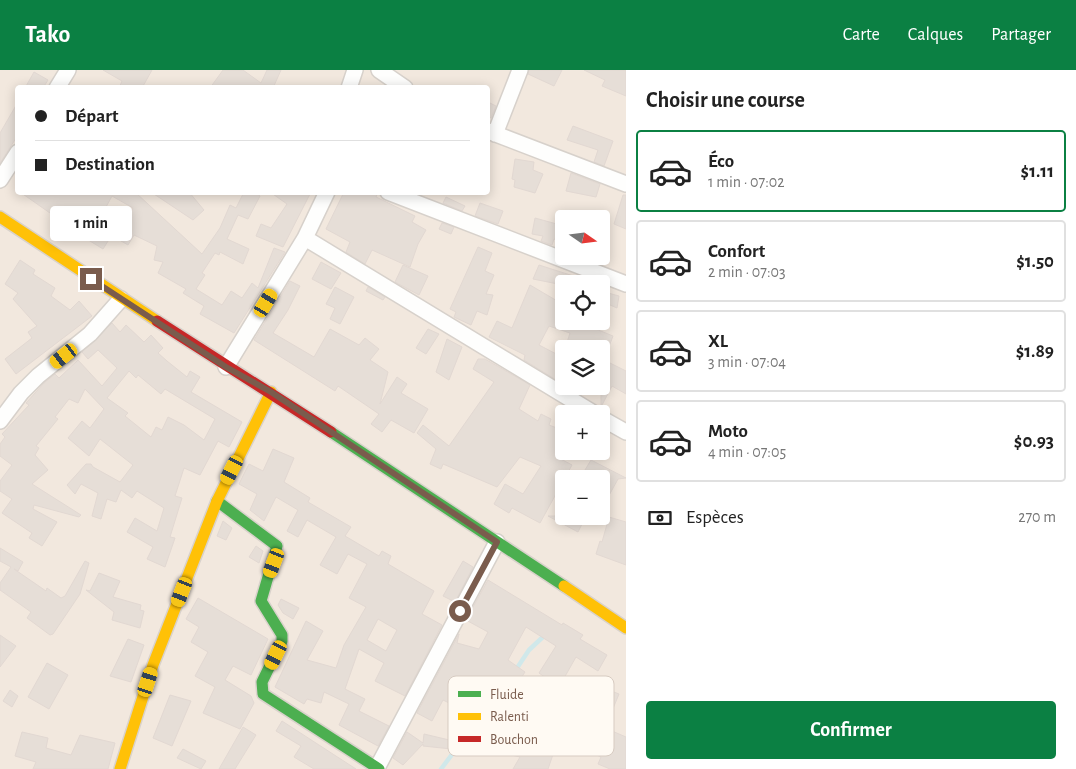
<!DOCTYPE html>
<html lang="fr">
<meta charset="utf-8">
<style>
:root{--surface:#fff;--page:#f6f6f6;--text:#222;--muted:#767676;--line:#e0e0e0;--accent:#0b8043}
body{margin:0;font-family:"Alegreya Sans",sans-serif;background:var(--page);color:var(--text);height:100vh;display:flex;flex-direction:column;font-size:19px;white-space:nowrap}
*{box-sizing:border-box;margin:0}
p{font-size:16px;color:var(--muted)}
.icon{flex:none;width:28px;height:28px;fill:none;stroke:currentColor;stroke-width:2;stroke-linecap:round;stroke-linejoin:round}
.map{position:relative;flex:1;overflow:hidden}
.panel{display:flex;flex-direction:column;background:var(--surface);width:450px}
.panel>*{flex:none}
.hud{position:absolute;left:15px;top:15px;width:475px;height:110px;border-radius:5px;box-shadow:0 2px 12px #0003;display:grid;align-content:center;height:110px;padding:0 20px;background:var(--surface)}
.needle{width:32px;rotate:104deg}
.fabs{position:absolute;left:555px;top:140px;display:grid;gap:10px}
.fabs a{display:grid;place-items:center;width:55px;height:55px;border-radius:5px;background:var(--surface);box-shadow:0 2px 12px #0003;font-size:25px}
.end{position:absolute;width:22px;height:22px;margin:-11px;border:6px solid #7a5c4d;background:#fff;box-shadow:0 0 0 2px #fff}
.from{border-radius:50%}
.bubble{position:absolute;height:35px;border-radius:5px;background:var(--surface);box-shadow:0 2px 12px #0003;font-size:16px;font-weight:700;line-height:35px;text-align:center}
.car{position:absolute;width:15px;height:30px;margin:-15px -8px;border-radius:6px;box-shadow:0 0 4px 1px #0007;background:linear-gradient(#f5c518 24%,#345 0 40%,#f5c518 0 76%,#345 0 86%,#f5c518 0)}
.hud b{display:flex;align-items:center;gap:18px;height:48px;font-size:19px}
.hud b+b{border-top:1px solid var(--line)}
.hud i{width:12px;height:12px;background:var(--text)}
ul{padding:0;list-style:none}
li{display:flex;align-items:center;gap:15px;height:82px;margin:0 10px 8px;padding:0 10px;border:2px solid var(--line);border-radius:5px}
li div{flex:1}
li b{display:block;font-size:19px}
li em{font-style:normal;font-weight:700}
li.active{border-color:var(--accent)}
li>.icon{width:45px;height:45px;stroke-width:1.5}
h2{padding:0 20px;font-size:22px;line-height:60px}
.pay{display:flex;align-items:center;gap:12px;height:55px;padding:0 20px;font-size:19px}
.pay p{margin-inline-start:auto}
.cta{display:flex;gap:10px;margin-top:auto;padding:10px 20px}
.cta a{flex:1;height:58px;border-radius:5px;background:var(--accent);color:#fff;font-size:20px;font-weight:700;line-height:58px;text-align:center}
header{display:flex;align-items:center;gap:30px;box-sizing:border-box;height:70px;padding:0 25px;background:var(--accent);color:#fff}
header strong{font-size:24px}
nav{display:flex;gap:28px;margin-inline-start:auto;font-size:18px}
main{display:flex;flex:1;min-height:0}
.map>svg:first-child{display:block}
.residential{fill:#f2e8de;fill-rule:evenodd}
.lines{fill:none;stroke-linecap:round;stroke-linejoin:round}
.stream{stroke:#d0e8ea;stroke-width:4.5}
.building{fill:#e6ded7;stroke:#e2d8d2;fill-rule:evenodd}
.street-casing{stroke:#d7d1cb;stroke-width:18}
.fast-casing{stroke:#d9d2cb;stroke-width:14}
.slow-casing{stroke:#d9d2cb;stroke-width:14}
.jam-casing{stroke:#d9d2cb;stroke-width:14}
.street{stroke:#fefefd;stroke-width:15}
.fast{stroke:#4caf50;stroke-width:11}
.slow{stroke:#ffc107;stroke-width:11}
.jam{stroke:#c62828;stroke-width:11}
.route{stroke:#7a5c4d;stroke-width:6}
.key{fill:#fffaf3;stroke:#d7cbc1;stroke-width:1}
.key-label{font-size:14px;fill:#7a5c4d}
</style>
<header>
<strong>Tako</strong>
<nav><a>Carte</a><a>Calques</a><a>Partager</a></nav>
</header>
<main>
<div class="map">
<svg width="626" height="699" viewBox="0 0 626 699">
<rect width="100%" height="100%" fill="#f9f5f0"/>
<!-- residential -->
<path class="residential" d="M0 0H626V699H0ZM18 18H488V122H18ZM564 149H601V186H564ZM564 214H601V251H564ZM564 279H601V316H564ZM564 344H601V381H564ZM564 409H601V446H564Z"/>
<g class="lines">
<!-- stream -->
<path class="stream" d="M515 601 529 580 545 565
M441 699 506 613"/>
</g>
<!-- building -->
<path class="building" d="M103 0H152L142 18H119L122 11Z
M223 0H243L261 13 267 0H281L273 18H210Z
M529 0H562L554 16 528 4Z
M584 0H626V26L602 16 605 10Z
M34 2 48 10 43 18H25Z
M18 32V65L0 93V63Z
M488 32 496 36 491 48 488 46Z
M573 56 613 71 604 96 594 92 598 80 567 70Z
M515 89 534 92 533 100 543 104 535 123 514 117 515 110 512 109Z
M571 103 600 114 596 127 566 121Z
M20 122H135L202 184 220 158 230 135 236 138 244 122H254L260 126 248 149 238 145 227 169 249 179 243 194 220 182 219 185 215 183 202 203 205 205 196 219 222 235 231 221 242 228 252 213 258 218 274 178 285 182 234 263 200 244 204 236 183 223 186 219 158 203 163 192 154 190 157 176 134 165 128 175 116 168 133 138 112 126 100 148 117 157 103 179 59 152 60 150Z
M151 122H189L204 140 193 150Z
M270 122H311L283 177 256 166 261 154 271 158 287 134Z
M344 122H378L376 127 415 146 412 152 426 160 418 174 410 197 372 180 365 194 346 182 350 172 326 159Z
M623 125H626V159L614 154Z
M446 127 465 136 462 141 443 133Z
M480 133 503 141 498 154 475 146Z
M535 148 564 156V172L554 169 552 175 541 171 543 166 532 164Z
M442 153 454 157 451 164 439 159Z
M478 177 492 183 485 201 494 205 486 224 493 225 487 245 477 241 471 255 454 247 456 242 450 239Z
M20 190 35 200 33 204 55 218 51 226 70 240 79 231 92 246 16 304 5 289 32 268 28 262 37 256 13 229 18 223 5 214Z
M321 192 341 203 331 219 312 209Z
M403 195 428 206 419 225 395 212Z
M539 195 589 211V214H558L533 209Z
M290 211 300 216 288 240 273 263 314 287 330 259 359 275 365 268 379 279 370 290 388 302 380 334 397 307 407 314 401 323 428 339 414 363 391 350 382 362 371 354 379 344 338 316 335 321 254 270Z
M530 215 564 235V251H576L613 266 608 279H565L570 263 549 256 539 275 564 288V302L558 311 524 290 525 285 489 267 497 251 512 258Z
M335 217 354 227 340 254 330 249 335 238 326 234Z
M368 217 385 227 383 230 366 221Z
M601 221 619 226 617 238 601 231Z
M112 253 120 262 126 255 144 272 151 265 163 278 158 283 167 291 187 307 190 301 200 307 191 322 242 352 229 377 218 371 200 405 184 398 175 426 182 428 170 467 175 468 165 497 147 489 153 477 127 462 135 448 157 461 164 438 137 421 132 428 121 420 116 432 107 429 101 449 92 446 98 423 81 414 75 424 67 415 86 394H91L93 397 120 412 133 395 100 369 89 386 68 368 82 351 90 358 104 339 85 319 78 333 69 329 55 347 58 349 36 376 39 378 35 385 48 400 32 414 81 445 79 447 34 435 33 439 57 452 42 476 29 468 32 463 2 443 12 429 0 421V411L12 395 0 386V374L5 367 2 364 29 335 26 333 44 313 55 304 59 308 78 290 102 316 117 298 98 280 88 289 82 282ZM129 301 136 308 138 305 161 324 165 319 215 349 204 370 184 355 168 347 162 360 156 357 151 367 125 346 128 343 107 328Z
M428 259 439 264 426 284 416 278Z
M447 269 462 277 449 310 436 302Z
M478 289H485L530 315 519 339 538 351 541 344 551 349 549 355 562 360 558 369 564 374V382L559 388 572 395 540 453 512 438 509 443 494 434 505 414 523 424 541 396 520 387 497 417 443 394 441 399 430 394 436 379 417 363 423 355 449 376 494 312 473 299Z
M606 291 626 301V324L612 316 601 337V301Z
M273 379 294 388 284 412 310 428 308 432 351 457 345 466 379 486 382 481 391 486 388 494 434 521 422 544 442 555 405 626 375 611 384 593 359 579 345 619 365 629 359 641 389 656 378 676 339 655 349 634 324 622 321 633 307 629 304 634 275 617 306 551 323 561 307 590 336 598 344 575 366 537 349 528 367 494 348 484 337 504 320 495 336 467 307 450 298 467 287 461 298 440 276 427 264 451 250 440 257 424 239 414 249 394 263 401ZM378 549 397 560 386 581 367 570Z
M591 390 626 408 618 409 601 440V409H588L582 405Z
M548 446H586L578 462Z
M609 447 626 452V495L596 484 600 471 602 472Z
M223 451 232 458 226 470 217 466Z
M256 476 263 481 259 493 249 487Z
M0 478 23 492 18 501 14 499 46 521 47 518 61 528 65 526 85 491 89 493 80 524 53 564 50 565 27 548 31 542 0 520V513L11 497 0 491Z
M463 491 473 497 455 532 443 526Z
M99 503 120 511 113 527 141 535 140 540 144 541 140 558 112 550 114 542 86 520 90 521Z
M488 510 562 555 563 553 583 565 580 569 607 585 598 601 576 587 555 624 596 642 606 619 619 624 605 658 626 667V699H610L598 694 601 687 559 667 548 699H513L520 687 507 684 509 675 492 671 482 685 466 673 484 646 502 659 514 637 509 634 517 616 539 627 546 608 539 603 556 576 526 557 508 590 525 602 512 622 495 613 478 645 463 640 443 630 432 651 417 643 459 564 457 573 479 579 488 562 466 550Z
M198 528 268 569 251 605 233 596 225 610 251 626 254 633 240 659 203 643 215 617 195 606 208 582 191 572 199 557 186 549Z
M281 529 299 538 293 549 283 543 278 535Z
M0 565 16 576 0 597Z
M128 569 144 575 131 612 110 606Z
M47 593 68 605 49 639 28 627Z
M10 620 18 626 12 637 3 631Z
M170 625 191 631 172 676 153 668Z
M282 651 356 699H314L294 687 301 676 276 661Z
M243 657 256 665 235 699H219Z
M22 662 48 668 46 678 71 685 80 665 115 673 108 699H33L36 692 15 686Z
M407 662 423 673 424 664 462 673 461 680 423 676V674L403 695 393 688Z
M183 679 206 691 201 699 177 688Z"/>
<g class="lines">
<!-- street casing -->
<g class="street-casing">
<path id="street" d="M379 0 405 18
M57 18 68 0
M349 18 355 0
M488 61 626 114
M495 64 520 0
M0 110 18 82
M388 122 626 214
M305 168 595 344
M226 297 305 168 327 122
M601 348 626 362
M0 351 21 323 38 306 90 264 121 229
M377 698 497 472"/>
</g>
<!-- fast casing -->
<g class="fast-casing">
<path id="fast" d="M331 362 564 516
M217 431 277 476 261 531 282 565V571L262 612 263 624 379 699"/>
</g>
<!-- slow casing -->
<g class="slow-casing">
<path id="slow" d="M0 147 157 251
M564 516 626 558
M120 699 153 595 217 431 271 322"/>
</g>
<!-- jam casing -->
<g class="jam-casing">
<path id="jam" d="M157 251 331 362"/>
</g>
<!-- street -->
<use href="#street" class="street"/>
<!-- fast -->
<use href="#fast" class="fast"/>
<!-- slow -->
<use href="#slow" class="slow"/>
<!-- jam -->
<use href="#jam" class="jam"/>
</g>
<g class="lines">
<!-- route -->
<path class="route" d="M91 209 226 297 271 322 497 472 460 541"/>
</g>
<!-- legend -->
<rect x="448" y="606" width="166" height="80" rx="8" class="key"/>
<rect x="458" y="621" width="23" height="6" fill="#4caf50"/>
<rect x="458" y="643" width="23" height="7" fill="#ffc107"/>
<rect x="458" y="666" width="23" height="6" fill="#c62828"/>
<g class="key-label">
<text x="490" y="629">Fluide</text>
<text x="490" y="651">Ralenti</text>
<text x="490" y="674">Bouchon</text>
</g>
</svg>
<div class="fabs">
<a><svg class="needle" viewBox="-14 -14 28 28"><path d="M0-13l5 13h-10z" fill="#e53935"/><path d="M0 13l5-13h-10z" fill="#767676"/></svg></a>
<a><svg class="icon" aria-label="locate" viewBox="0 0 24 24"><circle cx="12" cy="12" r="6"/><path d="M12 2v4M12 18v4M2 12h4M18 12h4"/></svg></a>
<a><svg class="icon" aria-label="layers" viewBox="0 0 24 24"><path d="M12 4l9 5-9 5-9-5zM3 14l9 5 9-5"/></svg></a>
<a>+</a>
<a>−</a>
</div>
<i class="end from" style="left:460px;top:541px"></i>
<i class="end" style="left:91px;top:209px"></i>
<div class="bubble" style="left:50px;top:136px;width:82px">1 min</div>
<i class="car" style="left:266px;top:233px;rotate:31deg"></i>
<i class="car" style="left:64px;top:286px;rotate:232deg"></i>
<i class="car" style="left:232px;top:400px;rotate:207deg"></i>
<i class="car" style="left:274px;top:493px;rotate:201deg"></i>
<i class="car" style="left:182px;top:522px;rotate:201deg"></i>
<i class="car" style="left:276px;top:585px;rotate:206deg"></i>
<i class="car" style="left:148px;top:612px;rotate:18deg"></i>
<div class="hud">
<b><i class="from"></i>Départ</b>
<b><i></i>Destination</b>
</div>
</div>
<section class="panel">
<h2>Choisir une course</h2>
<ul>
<li class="active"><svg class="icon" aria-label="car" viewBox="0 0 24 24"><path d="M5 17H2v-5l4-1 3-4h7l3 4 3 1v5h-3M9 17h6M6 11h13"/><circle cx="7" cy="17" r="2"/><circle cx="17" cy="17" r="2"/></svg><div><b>Éco</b><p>1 min · 07:02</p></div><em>$1.11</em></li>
<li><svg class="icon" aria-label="car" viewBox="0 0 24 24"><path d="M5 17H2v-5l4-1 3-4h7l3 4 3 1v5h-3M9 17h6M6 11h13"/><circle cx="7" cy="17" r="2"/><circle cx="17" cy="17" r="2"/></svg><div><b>Confort</b><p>2 min · 07:03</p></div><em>$1.50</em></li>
<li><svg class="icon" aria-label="car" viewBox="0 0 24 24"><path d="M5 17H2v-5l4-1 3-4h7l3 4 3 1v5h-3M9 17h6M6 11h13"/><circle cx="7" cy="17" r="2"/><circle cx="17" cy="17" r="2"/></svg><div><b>XL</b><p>3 min · 07:04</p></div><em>$1.89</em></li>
<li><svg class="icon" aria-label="car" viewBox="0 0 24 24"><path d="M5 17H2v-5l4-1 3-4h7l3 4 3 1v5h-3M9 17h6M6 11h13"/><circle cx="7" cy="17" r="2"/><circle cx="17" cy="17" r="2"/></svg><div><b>Moto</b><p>4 min · 07:05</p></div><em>$0.93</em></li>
</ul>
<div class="pay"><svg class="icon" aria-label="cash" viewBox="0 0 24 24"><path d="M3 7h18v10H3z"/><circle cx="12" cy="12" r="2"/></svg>Espèces<p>270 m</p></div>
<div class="cta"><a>Confirmer</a></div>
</section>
</main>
